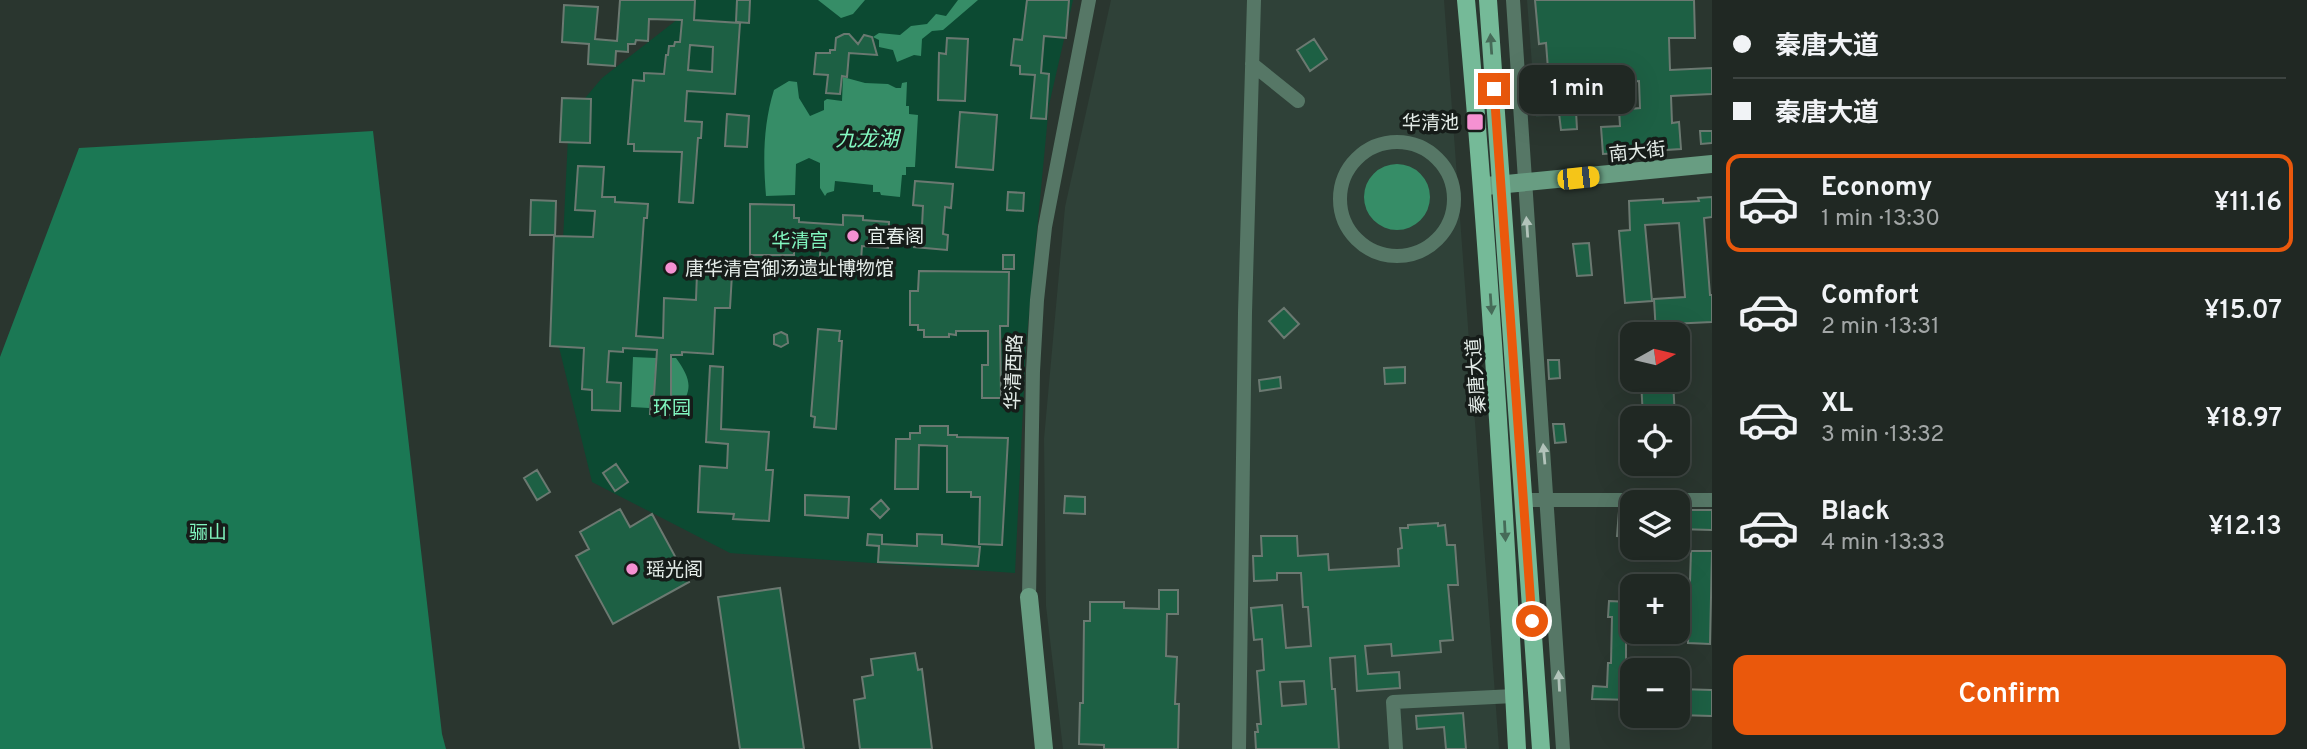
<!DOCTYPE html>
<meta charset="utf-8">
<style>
:root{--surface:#202823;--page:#28302b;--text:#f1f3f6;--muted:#a2a6a6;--line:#3d4441;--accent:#ea580c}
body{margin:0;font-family:Overpass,"Noto Sans SC",sans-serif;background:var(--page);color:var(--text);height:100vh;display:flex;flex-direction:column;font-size:26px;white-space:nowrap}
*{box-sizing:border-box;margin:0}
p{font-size:23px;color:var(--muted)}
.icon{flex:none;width:38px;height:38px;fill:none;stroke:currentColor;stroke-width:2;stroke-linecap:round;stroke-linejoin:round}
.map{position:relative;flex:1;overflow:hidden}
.side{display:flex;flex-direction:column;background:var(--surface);width:595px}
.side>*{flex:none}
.banner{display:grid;align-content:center;height:154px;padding:0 21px;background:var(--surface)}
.needle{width:46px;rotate:82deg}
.buttons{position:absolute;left:1620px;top:322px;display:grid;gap:14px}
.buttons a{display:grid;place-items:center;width:70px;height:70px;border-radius:14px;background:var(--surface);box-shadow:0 7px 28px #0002,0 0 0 2px var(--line);font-size:35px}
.end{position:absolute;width:32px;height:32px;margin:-16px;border:9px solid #ea580c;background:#fff;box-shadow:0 0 0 4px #fff}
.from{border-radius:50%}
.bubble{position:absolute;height:49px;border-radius:14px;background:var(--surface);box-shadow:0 7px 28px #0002,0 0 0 2px var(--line);font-size:23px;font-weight:600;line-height:49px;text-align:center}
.car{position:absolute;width:21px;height:42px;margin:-21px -10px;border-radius:9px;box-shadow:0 0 5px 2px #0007;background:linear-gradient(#f5c518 24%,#345 0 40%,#f5c518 0 76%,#345 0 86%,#f5c518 0)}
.banner b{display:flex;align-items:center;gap:24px;height:66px;font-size:26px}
.banner b+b{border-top:2px solid var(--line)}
.banner i{width:18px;height:18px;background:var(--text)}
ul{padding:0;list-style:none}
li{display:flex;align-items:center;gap:21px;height:98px;margin:0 14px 10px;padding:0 7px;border:4px solid transparent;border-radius:14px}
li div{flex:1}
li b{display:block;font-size:26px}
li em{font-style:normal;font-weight:600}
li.selected{border-color:var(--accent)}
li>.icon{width:63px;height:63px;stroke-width:1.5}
.cta{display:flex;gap:14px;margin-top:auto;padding:14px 21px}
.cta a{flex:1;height:80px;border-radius:14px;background:var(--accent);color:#fff;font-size:28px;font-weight:600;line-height:80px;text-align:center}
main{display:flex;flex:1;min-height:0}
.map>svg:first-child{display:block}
.built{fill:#2f4138}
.green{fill:#0c4a32}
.forest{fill:#1b7854}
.water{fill:#368d67}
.building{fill:#1d6044;stroke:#6b7971;stroke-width:2;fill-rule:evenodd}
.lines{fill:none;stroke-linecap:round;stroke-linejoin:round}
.street{stroke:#567766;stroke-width:14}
.secondary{stroke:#689d82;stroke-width:18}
.primary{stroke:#75ba98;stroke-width:18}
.oneway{fill:#466b58}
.oneway2{fill:#b2c3ba}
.route{stroke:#ea580c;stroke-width:9}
.poi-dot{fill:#f591d2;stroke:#161c19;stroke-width:2.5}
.labels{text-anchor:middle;stroke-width:7;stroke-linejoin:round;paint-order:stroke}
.poi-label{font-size:19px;fill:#e4ece8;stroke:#161c19;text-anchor:start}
.street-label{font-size:19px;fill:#e4ece8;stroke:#161c19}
.park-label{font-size:19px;fill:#81f6bf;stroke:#161c19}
.water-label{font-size:21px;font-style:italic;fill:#85fac2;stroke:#161c19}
</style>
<main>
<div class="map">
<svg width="1712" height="749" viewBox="0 0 1712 749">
<rect width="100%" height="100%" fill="#2a362f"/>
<!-- built -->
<path class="built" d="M1111 0H1444L1499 749H1063L1046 606 1044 439 1065 207Z
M1527 0H1625L1633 108 1536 117Z"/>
<!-- green -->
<path class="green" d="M689 0H1073L1049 105 1026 346 1015 573 730 553 592 482 558 343 569 117 602 78 683 15Z"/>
<!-- forest -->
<path class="forest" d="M373 131 442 734 446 749H0V357L79 148Z"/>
<!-- water -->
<path class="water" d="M818 0H865L853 14 841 18Z
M958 0H978L943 30 932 31 922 39 921 56 914 55 897 62 893 50 879 47V40L873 37 879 33 900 35 911 26 927 24 936 14 946 16Z
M843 77 865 83 888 84 896 88H901L902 83 907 82 906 106H909V114L918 115 915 167H906V175H902L900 197 881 195 880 192H873V185L835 181 834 191 827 193 825 196 820 188V163L809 158 796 164 795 195 766 196C763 160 763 125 774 90L789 81 797 82 799 98 810 116 824 110V101L827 99 842 101Z
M1364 197a33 33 0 1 1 66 0a33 33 0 1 1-66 0Z
M633 357 656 358 654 388 670 389 671 358H676C690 378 694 388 679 409H672V396L651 395 649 408 631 407Z"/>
<!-- building -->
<path class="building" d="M620 0H695L694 20 740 23 735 94 687 91 685 121 702 122 701 138H698L693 203 679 202 682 152 634 151V144H628L633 80 644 81V73L664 74 666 55H668L669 46H674L675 42H680L682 20 649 19 648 41 636 40 635 44H628V52L616 51 615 66 588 64 589 44 562 42 564 5 598 7 595 39 617 41ZM690 45 713 47 712 72 688 70Z
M737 0H750L749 23 736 22Z
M1027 0H1069L1066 38 1044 36 1041 73 1049 74 1046 119 1031 118 1035 75 1020 74V66L1011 65 1014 39 1022 40Z
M1535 0H1694L1695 38H1669L1670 70 1712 68V94L1671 96 1672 123 1679 122 1681 149 1603 154 1601 127 1620 126 1619 110 1640 108 1639 81 1608 83 1610 103 1589 105 1590 110 1576 111 1577 129 1561 130 1559 113 1547 114 1543 69H1548L1546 43 1539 44Z
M844 34H849L858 44 864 35 872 37 877 55 849 53 847 77 842 76 840 94 826 93 828 75 814 74 816 53H830V50H835L836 38Z
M947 38 968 39 965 101 938 100 939 53 946 54Z
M1314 39 1327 59 1310 71 1297 50Z
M562 98 591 99 590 143 560 142Z
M960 112 997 115 993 170 956 167Z
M727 114 749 116 747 147 725 146Z
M1700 131H1712V143L1701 144Z
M578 166 604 167 602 197H615V202L648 204 647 218H644L636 336 663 338 664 298 696 300 697 273 732 274 730 308H715L713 354 682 352V355H671V415L650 414 651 396H654L657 350 623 348V352L609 351 607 382 621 383 620 411 592 410V390L582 389 584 348 550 346 554 236 593 237 595 211 575 210Z
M915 181 953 184 951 208 945 207 943 234 948 235 947 250 914 247 916 226H922L923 206 913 205Z
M1008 192 1024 193 1023 211 1007 210Z
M1712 197V217L1704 218 1710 295H1712V322L1670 324 1671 334H1656L1654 299 1685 297 1679 223 1645 225 1652 301 1625 303 1619 231 1630 230 1629 201 1663 199V203L1699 201 1698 198Z
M531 200 556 201 555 235H530Z
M750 204 794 205V218H799V222L843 225V215L863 216V220L889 222 888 248 862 246 861 261 840 260V267L819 266 821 243 817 241H794V255H750Z
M1589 243 1592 275 1577 276 1573 244Z
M1003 255H1014V269H1003Z
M919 271 1009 272 1008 326H1000L1001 398H982V365H988V331H956V335L949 334V337H924V330H918V325H910V291H918Z
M1284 308 1299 324 1284 338 1269 321Z
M818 329 840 331 839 341H842L836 429 814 427 815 417 811 416Z
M781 332 787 335 788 343 781 347 774 344V335Z
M1548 360H1559L1560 378 1549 379Z
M710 366 723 367 721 429 769 432 766 470H773L769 521 733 519 734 514 698 512 700 466 727 468 728 444 706 442Z
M1405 367V383L1385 384 1384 368Z
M1280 377 1281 388 1260 391 1259 380Z
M1641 380H1673L1675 418H1643Z
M1553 424H1564L1566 442 1555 443Z
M920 426H948V435H957V437L1008 438 1002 545 979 544 980 497H971V492H947V446L919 445 918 489H895L896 439H910V433H920Z
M616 464 628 482 615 491 603 473Z
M537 470 550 492 537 500 524 478Z
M805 495 849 497 848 518 805 515Z
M1065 496 1085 497V514L1064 513Z
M881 500 889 509 880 518 871 509Z
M620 509 630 527 652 514 689 582 613 624 576 556 589 549 580 532Z
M1678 510H1712V530L1678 529Z
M1619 511 1633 512V537L1617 536Z
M1438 523V526L1445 525 1447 545H1455L1458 585H1448L1453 640 1440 641 1441 652 1392 656 1391 644 1365 646 1368 674 1399 672 1400 688 1357 691 1355 656 1330 658 1332 689H1335L1339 749H1256L1255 732H1258L1257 724H1261L1257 671 1264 670 1262 639 1254 640 1251 608 1282 605 1286 648 1311 646 1308 607H1303L1301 573H1277V580L1254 581 1253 556H1262L1261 536H1297L1298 556 1328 554 1329 570 1399 566 1398 549 1402 548 1400 528H1408V525ZM1304 681 1306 704 1282 706 1280 682Z
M868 534 882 535V544L917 546V534L942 535V544L980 547 978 566 878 562 879 546 867 545Z
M1691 551H1712L1710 644 1688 643Z
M780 588 804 749H740L718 597Z
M1159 590H1178V614H1167L1166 656 1177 657 1175 704H1179L1178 749H1104V745L1079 744 1080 703H1083L1084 621H1090V602H1124V608L1159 609Z
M1609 601 1630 602V617H1626V670H1629V687H1633V700L1592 699 1593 686 1607 687 1608 663H1611L1612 617H1608Z
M915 653 918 670 922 669 932 749H860L854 700 865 698 862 677 873 675 871 659Z
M1679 689 1712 690V716L1678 715Z
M1463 713 1466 749H1446L1444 727 1417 729 1416 716Z"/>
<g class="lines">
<!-- street -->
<path class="street" d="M1513 0 1563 749
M1252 64 1298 101
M1340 199a57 57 0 1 1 114 0a57 57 0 1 1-114 0Z
M1524 500H1712
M1029 597 1033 371 1037 300 1045 227 1089 0
M1239 749 1245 313 1254 0
M1396 749 1393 702 1514 696"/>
<!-- secondary -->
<path class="secondary" d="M1486 186 1712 164
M1029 597 1044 749"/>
<!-- primary -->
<path class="primary" d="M1466 0C1489 249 1504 499 1517 749
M1488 0 1541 749"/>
</g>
<!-- one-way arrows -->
<defs><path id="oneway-solid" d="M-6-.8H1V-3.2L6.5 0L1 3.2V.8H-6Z" transform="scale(1.75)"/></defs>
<g class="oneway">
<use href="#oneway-solid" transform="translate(1491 44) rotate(-94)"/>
<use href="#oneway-solid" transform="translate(1491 304) rotate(86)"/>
<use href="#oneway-solid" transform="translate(1505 531) rotate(87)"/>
</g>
<g class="oneway2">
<use href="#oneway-solid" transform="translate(1527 227) rotate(-94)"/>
<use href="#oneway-solid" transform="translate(1544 454) rotate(-95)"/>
<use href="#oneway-solid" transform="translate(1559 681) rotate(-93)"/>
</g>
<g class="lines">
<!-- route -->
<path class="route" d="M1494 89 1532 621"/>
</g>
<!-- markers -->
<g class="poi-dot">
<rect x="1466" y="113" width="18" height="18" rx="3.5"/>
<circle cx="853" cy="236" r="7"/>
<circle cx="671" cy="268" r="7"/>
<circle cx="632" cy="569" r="7"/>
</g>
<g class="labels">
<!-- poi labels -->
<g class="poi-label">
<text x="1459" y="129" text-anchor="end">华清池</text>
<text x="867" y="243">宜春阁</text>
<text x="685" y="275">唐华清宫御汤遗址博物馆</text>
<text x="646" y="576">瑶光阁</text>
</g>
<!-- street labels -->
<g class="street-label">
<text transform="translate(1637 151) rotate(-6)" y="7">南大街</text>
<text transform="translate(1013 372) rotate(-88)" y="7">华清西路</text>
<text transform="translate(1475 376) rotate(-94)" y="7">秦唐大道</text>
</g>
<!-- park labels -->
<g class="park-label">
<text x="800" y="247">华清宫</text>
<text x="672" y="414">环园</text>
<text x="208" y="539">骊山</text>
</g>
<!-- water labels -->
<g class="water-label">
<text x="867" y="146">九龙湖</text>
</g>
</g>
</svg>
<div class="buttons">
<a><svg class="needle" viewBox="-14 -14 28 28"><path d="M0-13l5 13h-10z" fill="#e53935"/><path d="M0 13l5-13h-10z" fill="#a2a6a6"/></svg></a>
<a><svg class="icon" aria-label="locate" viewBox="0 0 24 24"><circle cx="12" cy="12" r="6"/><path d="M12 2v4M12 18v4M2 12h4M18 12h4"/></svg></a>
<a><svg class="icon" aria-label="layers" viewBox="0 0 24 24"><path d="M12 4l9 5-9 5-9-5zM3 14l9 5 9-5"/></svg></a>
<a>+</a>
<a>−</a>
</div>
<i class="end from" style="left:1532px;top:621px"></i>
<i class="end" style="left:1494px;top:89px"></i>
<div class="bubble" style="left:1519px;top:65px;width:116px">1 min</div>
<i class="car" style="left:1578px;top:178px;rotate:84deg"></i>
</div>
<section class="side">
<div class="banner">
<b><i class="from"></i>秦唐大道</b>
<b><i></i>秦唐大道</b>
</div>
<ul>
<li class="selected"><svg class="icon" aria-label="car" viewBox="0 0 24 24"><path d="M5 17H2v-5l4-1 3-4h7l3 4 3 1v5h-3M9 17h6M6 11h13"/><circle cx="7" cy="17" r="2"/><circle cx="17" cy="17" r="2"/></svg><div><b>Economy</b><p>1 min · 13:30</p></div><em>¥11.16</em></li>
<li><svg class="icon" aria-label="car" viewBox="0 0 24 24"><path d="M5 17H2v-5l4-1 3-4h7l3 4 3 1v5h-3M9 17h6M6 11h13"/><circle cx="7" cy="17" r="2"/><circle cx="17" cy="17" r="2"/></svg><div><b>Comfort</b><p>2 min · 13:31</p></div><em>¥15.07</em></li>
<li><svg class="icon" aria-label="car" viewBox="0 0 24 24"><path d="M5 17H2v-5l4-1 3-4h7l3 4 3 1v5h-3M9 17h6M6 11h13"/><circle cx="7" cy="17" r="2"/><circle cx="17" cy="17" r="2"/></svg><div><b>XL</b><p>3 min · 13:32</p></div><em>¥18.97</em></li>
<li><svg class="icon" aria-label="car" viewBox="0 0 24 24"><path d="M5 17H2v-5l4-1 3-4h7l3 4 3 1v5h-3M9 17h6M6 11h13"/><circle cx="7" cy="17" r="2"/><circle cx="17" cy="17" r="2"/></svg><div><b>Black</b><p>4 min · 13:33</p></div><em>¥12.13</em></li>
</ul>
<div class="cta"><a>Confirm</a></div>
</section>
</main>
